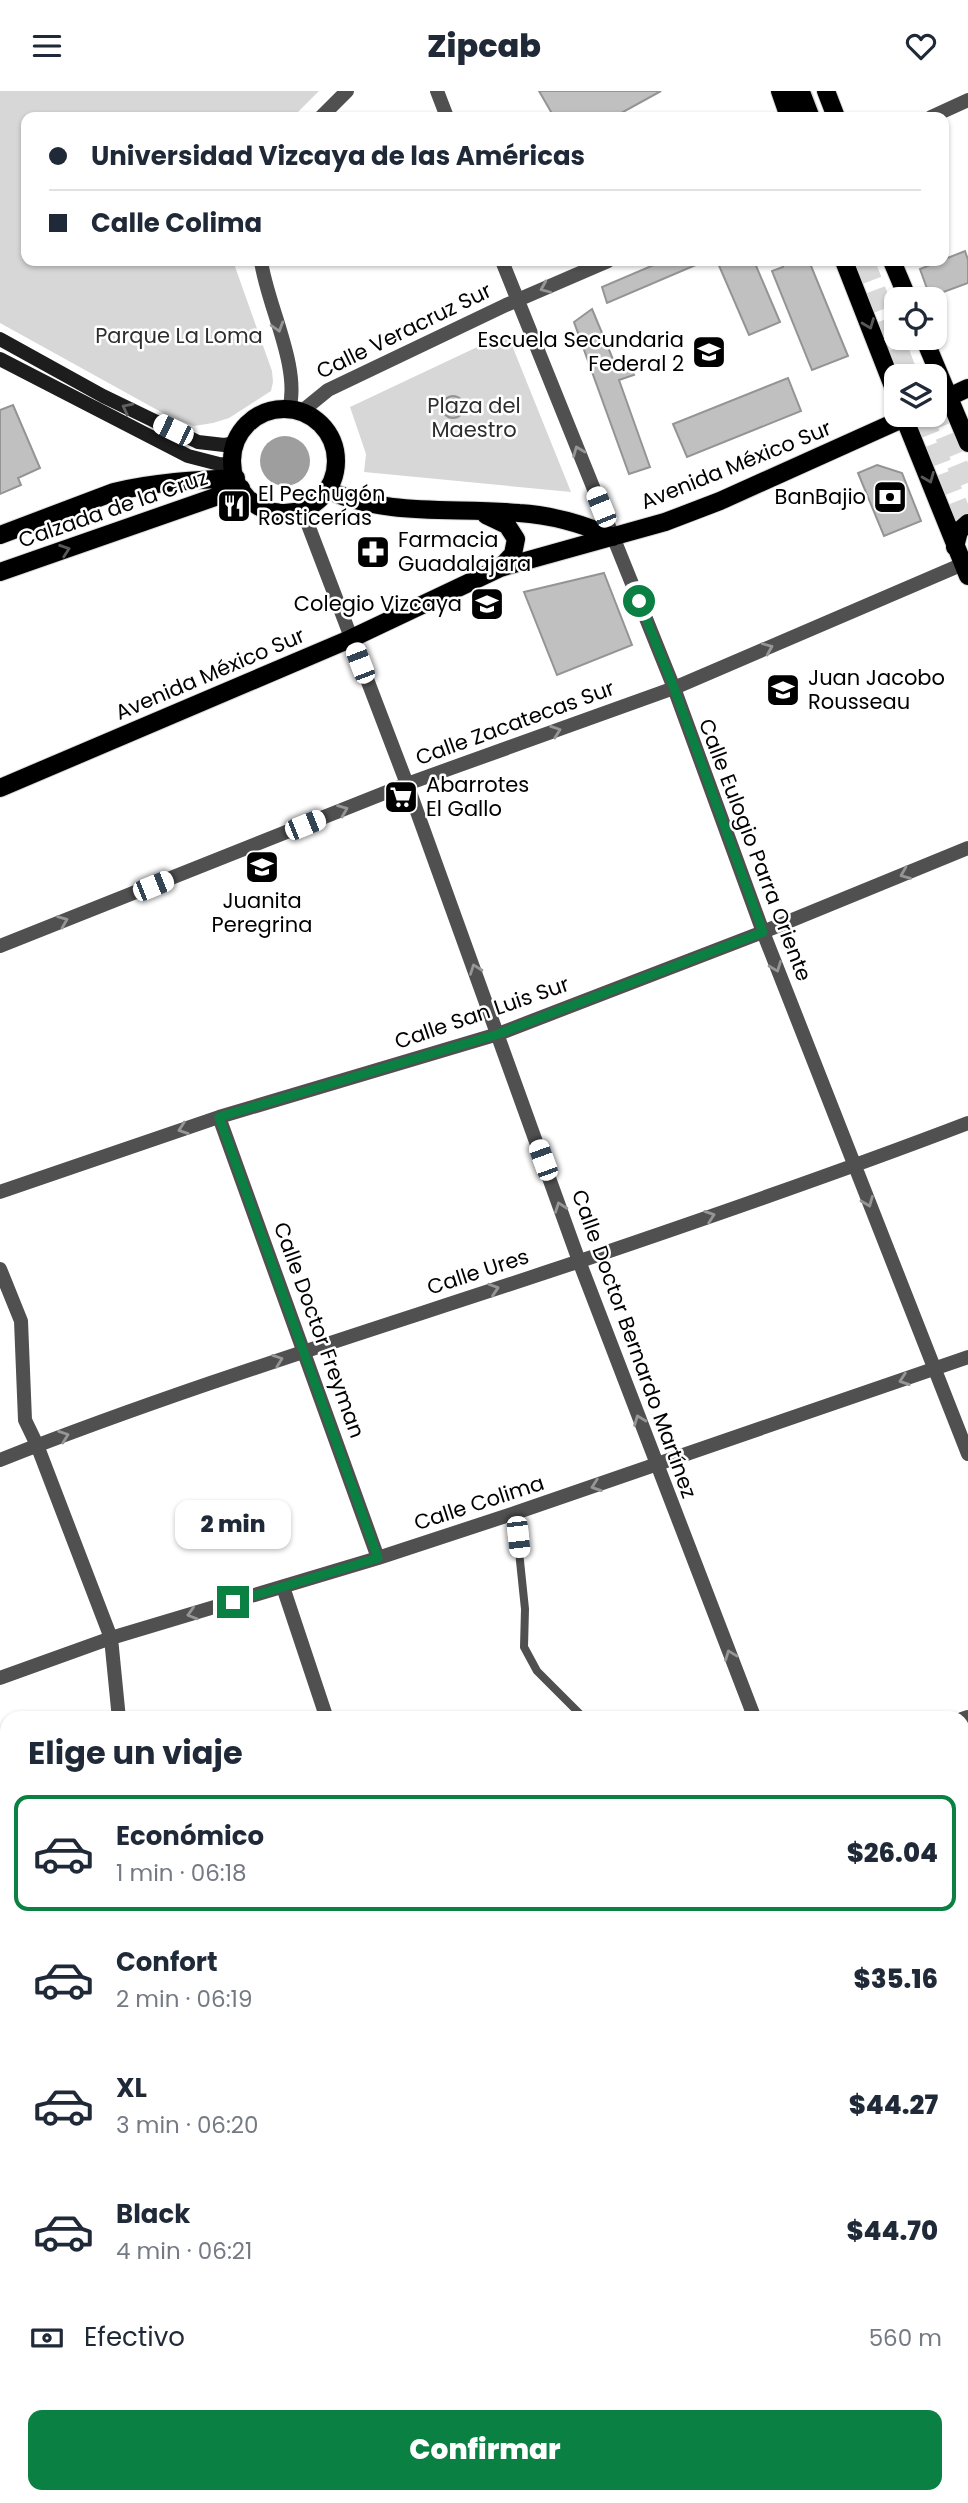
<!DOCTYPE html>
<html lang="es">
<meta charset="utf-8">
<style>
:root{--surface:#fff;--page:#f2f2f3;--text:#1f2937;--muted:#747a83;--line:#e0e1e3;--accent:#0b8043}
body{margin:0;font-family:Poppins,sans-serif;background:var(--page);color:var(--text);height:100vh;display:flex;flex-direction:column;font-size:26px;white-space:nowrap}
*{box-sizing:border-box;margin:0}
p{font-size:23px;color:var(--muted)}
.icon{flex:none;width:38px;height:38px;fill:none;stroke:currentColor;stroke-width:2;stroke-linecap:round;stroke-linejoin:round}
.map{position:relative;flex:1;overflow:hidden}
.side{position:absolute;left:0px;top:1620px;width:970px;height:793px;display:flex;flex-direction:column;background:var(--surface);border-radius:21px 21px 0 0;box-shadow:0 2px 5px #0004}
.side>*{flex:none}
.hud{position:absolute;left:21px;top:21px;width:928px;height:154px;border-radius:14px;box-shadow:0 2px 5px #0004;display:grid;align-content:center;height:154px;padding:0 28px;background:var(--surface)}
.buttons{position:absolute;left:884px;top:196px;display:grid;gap:14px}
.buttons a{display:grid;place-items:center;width:63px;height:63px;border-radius:14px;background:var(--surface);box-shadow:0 2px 5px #0004;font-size:35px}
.end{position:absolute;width:32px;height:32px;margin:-16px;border:9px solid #0b8043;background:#fff;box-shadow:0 0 0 4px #fff}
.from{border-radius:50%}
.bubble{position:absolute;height:49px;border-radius:14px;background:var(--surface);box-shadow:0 2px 5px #0004;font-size:23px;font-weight:800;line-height:49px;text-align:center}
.car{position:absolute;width:21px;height:42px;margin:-21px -10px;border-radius:9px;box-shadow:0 0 5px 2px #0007;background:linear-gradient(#fff 24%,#345 0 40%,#fff 0 76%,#345 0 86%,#fff 0)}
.hud b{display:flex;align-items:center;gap:24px;height:66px;font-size:26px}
.hud b+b{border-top:2px solid var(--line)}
.hud i{width:18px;height:18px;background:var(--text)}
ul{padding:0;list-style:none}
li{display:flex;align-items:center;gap:21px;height:116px;margin:0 14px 10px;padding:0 14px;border:4px solid transparent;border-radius:14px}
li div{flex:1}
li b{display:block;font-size:26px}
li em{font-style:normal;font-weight:800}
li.on{border-color:var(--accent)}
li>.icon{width:63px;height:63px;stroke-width:1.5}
h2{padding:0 28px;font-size:32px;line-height:84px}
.pay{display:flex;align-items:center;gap:18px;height:77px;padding:0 28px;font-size:26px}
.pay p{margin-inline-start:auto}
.cta{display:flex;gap:14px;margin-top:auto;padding:14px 28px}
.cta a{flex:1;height:80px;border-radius:14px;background:var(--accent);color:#fff;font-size:28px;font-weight:800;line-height:80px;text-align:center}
header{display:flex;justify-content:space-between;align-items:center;height:91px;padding:0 28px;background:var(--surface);font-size:32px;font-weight:800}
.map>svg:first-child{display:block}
.green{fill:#d7d7d7}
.water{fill:#9e9e9e}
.building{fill:#c0c0c0;stroke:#949494;stroke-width:2}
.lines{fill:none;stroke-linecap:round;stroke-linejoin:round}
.highway-tunnel{stroke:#d9d9d9;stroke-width:21;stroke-dasharray:21 10;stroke-linecap:butt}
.primary-casing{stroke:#dbdbdb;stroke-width:20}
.highway-casing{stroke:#dbdbdb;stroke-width:24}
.lane{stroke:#505050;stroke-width:8}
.street{stroke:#505050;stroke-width:14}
.secondary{stroke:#1d1d1d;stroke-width:14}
.primary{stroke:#000;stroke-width:18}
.highway{stroke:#000;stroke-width:21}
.oneway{stroke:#969696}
.oneway2{stroke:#595959}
.oneway3{stroke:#616161}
.route{stroke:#0b8043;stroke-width:9}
.labels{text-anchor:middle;stroke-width:5;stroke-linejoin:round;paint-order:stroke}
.street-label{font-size:21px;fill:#000;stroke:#fff}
.park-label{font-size:21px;fill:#2e2e2e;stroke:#fff}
.poi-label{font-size:21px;fill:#000;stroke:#fff;text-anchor:start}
</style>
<header><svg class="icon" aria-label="menu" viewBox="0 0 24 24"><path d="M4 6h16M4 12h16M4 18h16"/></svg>Zipcab<svg class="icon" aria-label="heart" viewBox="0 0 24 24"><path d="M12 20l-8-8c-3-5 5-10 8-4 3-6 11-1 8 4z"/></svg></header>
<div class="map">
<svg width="968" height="2412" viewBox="0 0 968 2412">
<rect width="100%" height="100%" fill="#fff"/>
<!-- green -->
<path class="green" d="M0 0H319L293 26H26V170H233L272 280 273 291 271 300 229 327 213 332 194 335 170 326 0 232Z
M507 242 571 401 364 381 366 363 350 316Z"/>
<!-- water -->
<path class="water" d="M260 370a25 25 0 1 1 50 0a25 25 0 1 1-50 0Z"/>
<!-- building -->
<path class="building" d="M539 0H661L614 26H554Z
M965 160 968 169V192L930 206 920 178Z
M663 170H705L607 212 602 196Z
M717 170H754L780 231 749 244Z
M781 170H809L848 265 812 279 772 180 783 176Z
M592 218 617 278 630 274 634 284 619 289 650 376 629 383 574 231Z
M788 287 801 320 687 366 673 333Z
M442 316a11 11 0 1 1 22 0a11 11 0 1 1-22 0Z
M13 314 40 377 18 387 21 394 0 403V319Z
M877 374 902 382 921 430 884 445 858 382Z
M604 482 632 554 557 584 524 501Z
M4 2077 7 2080V2133L0 2124V2080Z
M0 2303 7 2309V2350L0 2344Z
M25 2406H40L48 2412H21Z"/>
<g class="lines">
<!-- highway-tunnel -->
<path class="highway-tunnel" d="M864 170 908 285
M934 316 968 400
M922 324 968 442"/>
<!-- primary casing -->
<g class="primary-casing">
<path id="primary" d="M780 0 789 26
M826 0 836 26
M844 170 896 303
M892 170 908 208
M924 247 968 352
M934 313 968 297
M232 370a52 52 0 1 1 104 0a52 52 0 1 1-104 0Z
M903 324 968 485
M327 399C388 426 453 416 519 422 552 424 583 433 613 446
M486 424 507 434 516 448 513 463 500 477
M0 444 114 401C155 391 195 389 236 387
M955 456 959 440 968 432
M0 481 241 397
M0 697 350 548 500 477 665 431 720 410 911 324"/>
</g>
<!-- highway casing -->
<g class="highway-casing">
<path id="highway" d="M799 0 809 26"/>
</g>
<!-- lane -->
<path class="lane" d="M515 1422 525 1518 524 1556 537 1580 585 1628"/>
<!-- street -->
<path class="street" d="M437 0 447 26
M321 26 347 0
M931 26 968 9
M261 170C267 214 301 276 289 319
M502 170 674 597 763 841 968 1363
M301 321 328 299 506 214 608 170
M302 418 407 693 579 1170 755 1628
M0 855 407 693 674 597 963 473
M219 1026 378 1467
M0 1101 219 1026 498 943 763 841 968 757
M0 1178 21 1230 25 1329 37 1354 111 1547 119 1628
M0 1369C190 1294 386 1235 580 1170 710 1126 840 1081 968 1032
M283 1496 327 1628
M0 1587 111 1547 378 1467 515 1422 968 1266
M962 1628 968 1626
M962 2196 968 2211
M962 2371 968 2370
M309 2406 312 2412
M515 2412 577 2406
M855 2412 858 2406"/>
<!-- secondary -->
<path class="secondary" d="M0 248 103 305 198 351 224 354 236 352
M0 268 188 365 219 373 233 374
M962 1818H968
M0 1948 7 1946
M962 2078 968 2072
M962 2107H968
M0 2192 7 2190
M0 2215 7 2213
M137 2406 141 2412
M718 2412 722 2406"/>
<!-- primary -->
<use href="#primary" class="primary"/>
<!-- highway -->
<use href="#highway" class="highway"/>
</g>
<!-- one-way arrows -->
<defs><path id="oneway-chevron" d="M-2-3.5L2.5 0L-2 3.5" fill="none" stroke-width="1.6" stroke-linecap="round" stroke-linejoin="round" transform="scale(1.75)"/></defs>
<g class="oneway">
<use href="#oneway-chevron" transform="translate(545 197) rotate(157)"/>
<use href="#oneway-chevron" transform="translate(278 236) rotate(73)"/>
<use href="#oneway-chevron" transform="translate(578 360) rotate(-112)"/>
<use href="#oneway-chevron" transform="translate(768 557) rotate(-23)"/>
<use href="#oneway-chevron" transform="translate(556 640) rotate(-20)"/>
<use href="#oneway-chevron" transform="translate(343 719) rotate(-22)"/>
<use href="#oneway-chevron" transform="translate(905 783) rotate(158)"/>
<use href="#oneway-chevron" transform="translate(63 830) rotate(-22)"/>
<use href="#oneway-chevron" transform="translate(776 876) rotate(69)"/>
<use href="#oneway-chevron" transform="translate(475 878) rotate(-110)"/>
<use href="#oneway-chevron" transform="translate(183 1038) rotate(161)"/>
<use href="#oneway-chevron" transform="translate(868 1111) rotate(68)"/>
<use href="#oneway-chevron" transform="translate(560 1116) rotate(-110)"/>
<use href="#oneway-chevron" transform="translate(710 1125) rotate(-19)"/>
<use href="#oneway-chevron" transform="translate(494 1198) rotate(-18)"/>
<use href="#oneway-chevron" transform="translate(278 1269) rotate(-20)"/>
<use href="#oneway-chevron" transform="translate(904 1289) rotate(161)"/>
<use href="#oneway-chevron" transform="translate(639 1329) rotate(-111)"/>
<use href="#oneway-chevron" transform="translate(64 1345) rotate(-20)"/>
<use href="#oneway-chevron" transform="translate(596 1395) rotate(161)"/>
<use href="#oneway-chevron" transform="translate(192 1523) rotate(163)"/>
<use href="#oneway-chevron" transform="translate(730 1564) rotate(-111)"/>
</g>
<g class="oneway2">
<use href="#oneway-chevron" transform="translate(869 233) rotate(69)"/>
<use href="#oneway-chevron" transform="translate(929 387) rotate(68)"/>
<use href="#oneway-chevron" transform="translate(65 459) rotate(-19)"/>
</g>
<use class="oneway3" href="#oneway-chevron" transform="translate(127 317) rotate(-153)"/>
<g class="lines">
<!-- route -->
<path class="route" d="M233 1511 378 1467 219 1026 498 943 763 841 674 597 639 510"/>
</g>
<!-- icons -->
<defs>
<g id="school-square" transform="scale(1.75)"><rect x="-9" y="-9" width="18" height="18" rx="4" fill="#000" stroke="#fff"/><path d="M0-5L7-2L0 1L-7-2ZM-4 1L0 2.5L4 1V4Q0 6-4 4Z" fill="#fff"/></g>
<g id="bank-square" transform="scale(1.75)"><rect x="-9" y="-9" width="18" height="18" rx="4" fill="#000" stroke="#fff"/><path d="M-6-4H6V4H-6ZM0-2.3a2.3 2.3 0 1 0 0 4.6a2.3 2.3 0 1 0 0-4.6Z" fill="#fff"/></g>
<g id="restaurant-square" transform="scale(1.75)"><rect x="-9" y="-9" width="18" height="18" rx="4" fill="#000" stroke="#fff"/><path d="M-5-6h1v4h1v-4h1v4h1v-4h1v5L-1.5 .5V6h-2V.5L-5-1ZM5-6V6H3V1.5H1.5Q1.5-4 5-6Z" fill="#fff"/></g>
<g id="pharmacy-square" transform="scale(1.75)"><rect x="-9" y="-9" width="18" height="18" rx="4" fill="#000" stroke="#fff"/><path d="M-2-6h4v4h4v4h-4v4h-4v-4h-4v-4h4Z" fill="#fff"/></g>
<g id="supermarket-square" transform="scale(1.75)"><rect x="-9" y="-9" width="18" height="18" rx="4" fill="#000" stroke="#fff"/><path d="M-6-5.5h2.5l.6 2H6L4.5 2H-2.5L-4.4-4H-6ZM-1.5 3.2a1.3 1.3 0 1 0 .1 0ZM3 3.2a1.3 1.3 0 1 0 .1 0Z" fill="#fff"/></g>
</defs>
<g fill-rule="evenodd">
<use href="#school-square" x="709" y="261"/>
<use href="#bank-square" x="890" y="406"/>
<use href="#restaurant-square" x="234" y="415"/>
<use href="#pharmacy-square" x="373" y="461"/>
<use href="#school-square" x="487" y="513"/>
<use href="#school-square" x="783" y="599"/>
<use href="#supermarket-square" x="401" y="706"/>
<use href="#school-square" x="262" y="776"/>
</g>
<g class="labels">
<!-- street labels -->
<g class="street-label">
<text transform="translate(404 240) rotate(-26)" y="7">Calle Veracruz Sur</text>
<text transform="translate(736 374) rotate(-22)" y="7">Avenida México Sur</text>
<text transform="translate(113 418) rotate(-19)" y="7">Calzada de la Cruz</text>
<text transform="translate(210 583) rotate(-23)" y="7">Avenida México Sur</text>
<text transform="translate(515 632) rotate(-20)" y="7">Calle Zacatecas Sur</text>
<text transform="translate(755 759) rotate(69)" y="7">Calle Eulogio Parra Oriente</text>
<text transform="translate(482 922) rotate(-19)" y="7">Calle San Luis Sur</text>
<text transform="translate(478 1181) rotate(-18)" y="7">Calle Ures</text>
<text transform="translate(319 1239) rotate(70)" y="7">Calle Doctor Freyman</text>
<text transform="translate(634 1253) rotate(70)" y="7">Calle Doctor Bernardo Martínez</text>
<text transform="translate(479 1412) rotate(-18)" y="7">Calle Colima</text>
</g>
<!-- park labels -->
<g class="park-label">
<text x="179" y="252">Parque La Loma</text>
<text x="474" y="322">Plaza del<tspan x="474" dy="24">Maestro</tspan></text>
</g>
<!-- poi labels -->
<g class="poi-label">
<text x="684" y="256" text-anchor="end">Escuela Secundaria<tspan x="684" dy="24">Federal 2</tspan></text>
<text x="258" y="410">El Pechugón<tspan x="258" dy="24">Rosticerías</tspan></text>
<text x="866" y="413" text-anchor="end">BanBajio</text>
<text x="398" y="456">Farmacia<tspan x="398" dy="24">Guadalajara</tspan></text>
<text x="462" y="520" text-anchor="end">Colegio Vizcaya</text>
<text x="808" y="594">Juan Jacobo<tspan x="808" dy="24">Rousseau</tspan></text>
<text x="426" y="701">Abarrotes<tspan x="426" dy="24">El Gallo</tspan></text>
<text x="262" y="817" text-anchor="middle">Juanita<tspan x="262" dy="24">Peregrina</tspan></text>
</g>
</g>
</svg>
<div class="buttons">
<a><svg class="icon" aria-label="locate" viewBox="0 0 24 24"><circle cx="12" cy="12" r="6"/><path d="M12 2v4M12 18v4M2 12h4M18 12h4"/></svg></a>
<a><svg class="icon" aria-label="layers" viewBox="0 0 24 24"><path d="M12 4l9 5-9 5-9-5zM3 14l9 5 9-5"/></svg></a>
</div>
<i class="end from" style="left:639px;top:510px"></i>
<i class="end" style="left:233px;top:1511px"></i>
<div class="bubble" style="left:175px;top:1409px;width:116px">2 min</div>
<i class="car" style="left:173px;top:339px;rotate:296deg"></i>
<i class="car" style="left:601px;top:416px;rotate:338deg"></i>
<i class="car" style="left:360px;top:572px;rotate:339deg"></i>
<i class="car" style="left:305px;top:734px;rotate:68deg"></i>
<i class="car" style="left:153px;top:795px;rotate:68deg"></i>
<i class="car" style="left:543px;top:1069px;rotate:340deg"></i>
<i class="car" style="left:518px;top:1446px;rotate:174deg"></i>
<div class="hud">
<b><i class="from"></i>Universidad Vizcaya de las Américas</b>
<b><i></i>Calle Colima</b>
</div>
<section class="side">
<h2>Elige un viaje</h2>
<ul>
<li class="on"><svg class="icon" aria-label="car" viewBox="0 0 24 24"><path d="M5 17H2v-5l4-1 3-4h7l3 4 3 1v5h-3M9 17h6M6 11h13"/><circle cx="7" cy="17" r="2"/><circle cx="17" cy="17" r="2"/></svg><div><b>Económico</b><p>1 min · 06:18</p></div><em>$26.04</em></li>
<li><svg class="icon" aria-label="car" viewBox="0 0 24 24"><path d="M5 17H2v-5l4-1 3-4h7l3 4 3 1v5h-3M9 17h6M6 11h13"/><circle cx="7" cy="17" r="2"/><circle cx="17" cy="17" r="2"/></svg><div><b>Confort</b><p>2 min · 06:19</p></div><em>$35.16</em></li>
<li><svg class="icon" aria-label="car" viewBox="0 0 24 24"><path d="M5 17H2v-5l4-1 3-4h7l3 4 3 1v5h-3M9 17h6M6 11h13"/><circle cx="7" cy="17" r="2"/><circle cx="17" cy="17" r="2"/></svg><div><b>XL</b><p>3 min · 06:20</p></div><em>$44.27</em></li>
<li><svg class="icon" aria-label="car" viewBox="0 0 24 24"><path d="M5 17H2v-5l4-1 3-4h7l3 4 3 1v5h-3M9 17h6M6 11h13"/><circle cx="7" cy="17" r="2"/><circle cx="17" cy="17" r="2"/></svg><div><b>Black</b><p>4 min · 06:21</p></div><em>$44.70</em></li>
</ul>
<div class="pay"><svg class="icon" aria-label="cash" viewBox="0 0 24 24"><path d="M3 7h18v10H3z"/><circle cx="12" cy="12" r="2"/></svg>Efectivo<p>560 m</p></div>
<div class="cta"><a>Confirmar</a></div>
</section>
</div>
